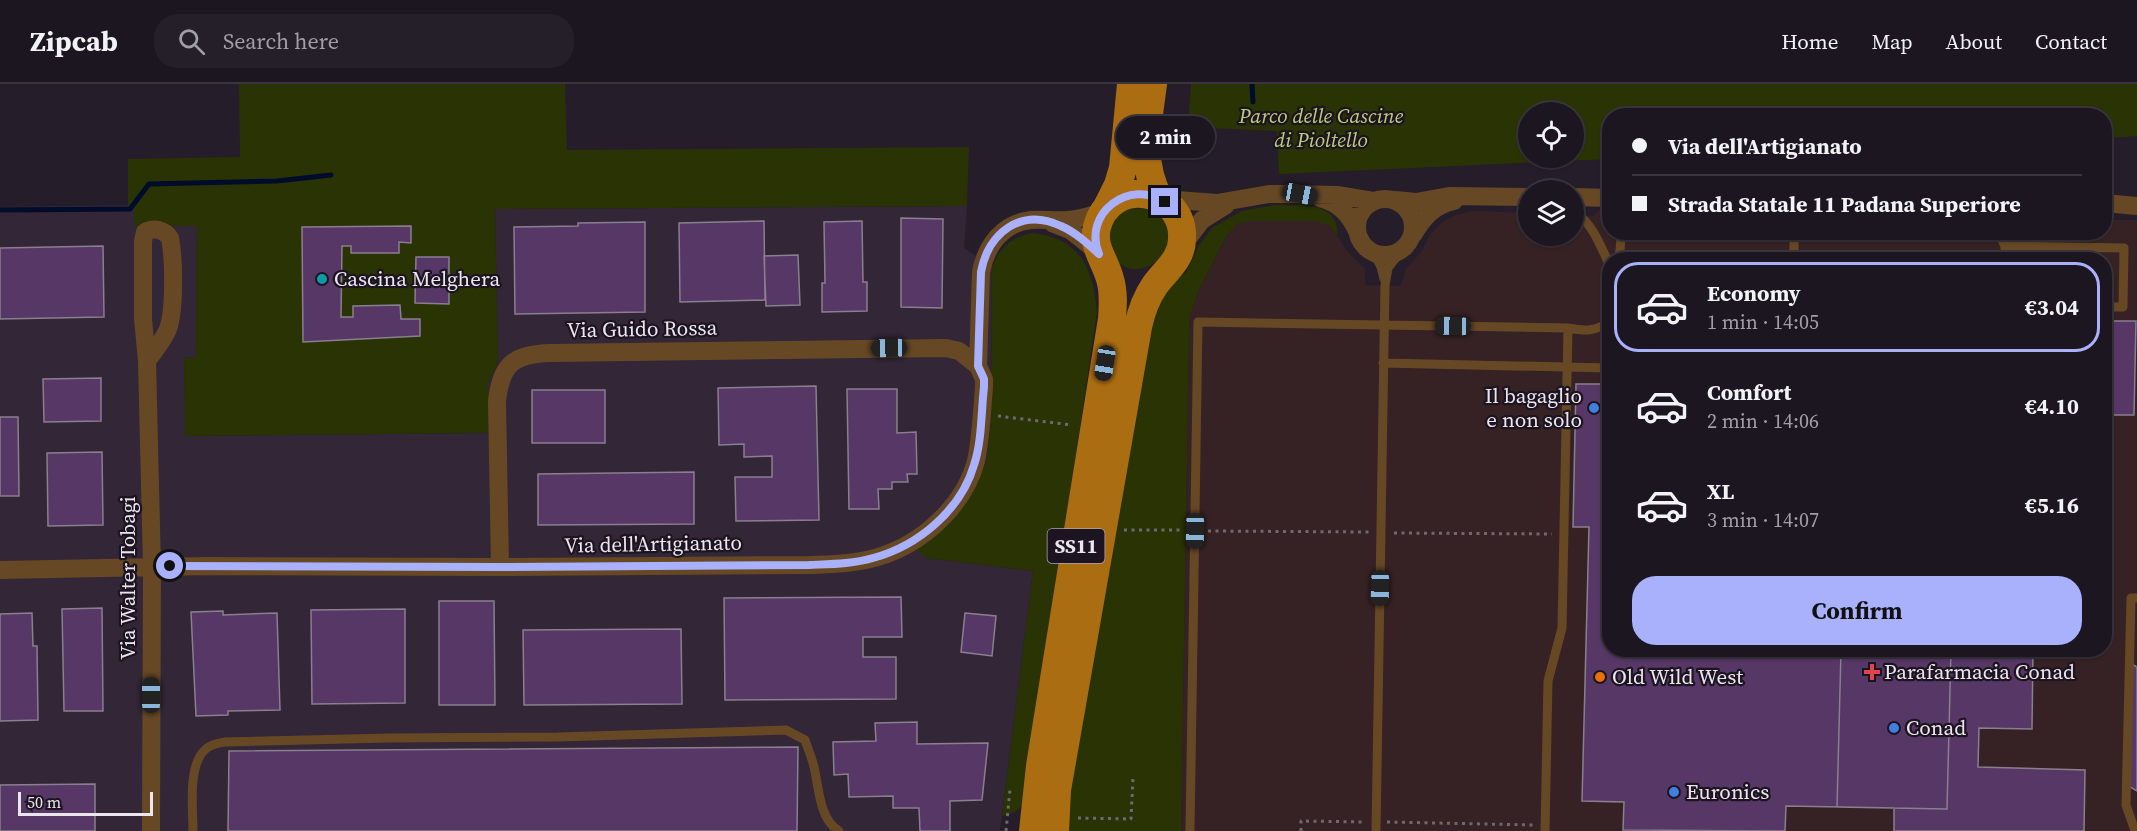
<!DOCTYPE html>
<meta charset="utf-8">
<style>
:root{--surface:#1c1620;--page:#251f29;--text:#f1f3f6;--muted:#a09fa5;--line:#3a353e;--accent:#a9b0fc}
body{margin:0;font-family:"Source Serif 4",serif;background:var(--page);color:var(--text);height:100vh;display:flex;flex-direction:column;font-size:22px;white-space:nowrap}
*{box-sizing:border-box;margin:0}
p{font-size:20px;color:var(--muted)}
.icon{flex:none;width:33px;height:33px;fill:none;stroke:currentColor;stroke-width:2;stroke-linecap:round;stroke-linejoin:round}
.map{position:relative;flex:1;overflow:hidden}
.side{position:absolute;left:1602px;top:168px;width:510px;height:405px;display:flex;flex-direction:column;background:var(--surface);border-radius:24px;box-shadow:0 2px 4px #0004,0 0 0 2px var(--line)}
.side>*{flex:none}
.banner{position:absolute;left:1602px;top:24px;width:510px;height:132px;border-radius:24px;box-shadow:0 2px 4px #0004,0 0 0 2px var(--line);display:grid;align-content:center;height:132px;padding:0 30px;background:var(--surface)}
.buttons{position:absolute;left:1518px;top:18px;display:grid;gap:12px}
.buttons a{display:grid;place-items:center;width:66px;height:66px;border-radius:50%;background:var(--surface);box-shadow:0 2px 4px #0004,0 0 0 2px var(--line);font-size:30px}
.scale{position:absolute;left:18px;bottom:15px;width:135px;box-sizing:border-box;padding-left:6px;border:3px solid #ebe5ee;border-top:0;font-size:16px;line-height:21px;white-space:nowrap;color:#ebe5ee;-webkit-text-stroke:4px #1c1420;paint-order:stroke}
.end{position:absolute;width:27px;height:27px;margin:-14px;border:8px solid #a9b0fc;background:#111;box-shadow:0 0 0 3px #111}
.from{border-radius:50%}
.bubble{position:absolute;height:42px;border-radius:21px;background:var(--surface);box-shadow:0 2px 4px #0004,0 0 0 2px var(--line);font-size:20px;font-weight:700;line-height:42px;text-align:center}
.car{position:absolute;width:18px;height:36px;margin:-18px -9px;border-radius:8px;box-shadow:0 0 4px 2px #0007;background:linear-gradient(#222 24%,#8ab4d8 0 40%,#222 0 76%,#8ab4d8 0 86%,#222 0)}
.banner b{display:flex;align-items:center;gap:21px;height:57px;font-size:22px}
.banner b+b{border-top:2px solid var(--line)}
.banner i{width:15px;height:15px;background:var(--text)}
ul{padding:10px 0 0;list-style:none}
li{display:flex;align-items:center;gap:18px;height:90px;margin:0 12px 9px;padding:0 18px;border:3px solid transparent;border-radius:24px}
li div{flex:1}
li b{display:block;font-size:22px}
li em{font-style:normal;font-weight:700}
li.on{border-color:var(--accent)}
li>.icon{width:54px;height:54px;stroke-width:1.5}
.cta{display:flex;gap:12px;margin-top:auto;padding:12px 30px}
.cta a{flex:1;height:69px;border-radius:24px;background:var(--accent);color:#111;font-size:24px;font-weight:700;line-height:69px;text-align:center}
header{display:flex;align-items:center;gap:36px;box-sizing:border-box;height:84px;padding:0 30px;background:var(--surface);border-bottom:2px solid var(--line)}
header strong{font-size:28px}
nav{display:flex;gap:33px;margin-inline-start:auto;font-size:21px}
.search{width:420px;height:54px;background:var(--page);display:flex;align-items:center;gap:15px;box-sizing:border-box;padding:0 21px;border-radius:24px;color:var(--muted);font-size:22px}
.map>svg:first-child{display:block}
.commercial{fill:#362224;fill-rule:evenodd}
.built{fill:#322637}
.green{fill:#2a3303;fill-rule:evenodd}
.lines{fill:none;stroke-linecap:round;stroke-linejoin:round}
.stream{stroke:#000c2a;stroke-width:5}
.building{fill:#563765;stroke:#897f8f;stroke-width:1.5}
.path{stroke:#6f6772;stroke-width:3;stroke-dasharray:3 4.5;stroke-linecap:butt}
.lane{stroke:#674825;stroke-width:9}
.street{stroke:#674825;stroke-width:18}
.primary{stroke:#ab6d12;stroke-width:28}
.route{stroke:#a9b0fc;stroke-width:8}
.culture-dot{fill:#0f9aa8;stroke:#1c1420;stroke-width:2}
.shop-dot{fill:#3f7fe0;stroke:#1c1420;stroke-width:2}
.health-dot{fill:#e0444e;stroke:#1c1420;stroke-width:2}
.food-dot{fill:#e8710a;stroke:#1c1420;stroke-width:2}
.labels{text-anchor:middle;stroke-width:4.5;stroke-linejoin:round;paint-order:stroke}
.shield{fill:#1c1420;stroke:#ada6b0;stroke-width:1.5}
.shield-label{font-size:20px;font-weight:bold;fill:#ebe5ee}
.park-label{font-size:21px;font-style:italic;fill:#bbcf78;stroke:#1c1420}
.poi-label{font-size:21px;fill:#ebe5ee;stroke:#1c1420;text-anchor:start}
.street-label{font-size:21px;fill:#ebe5ee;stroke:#1c1420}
</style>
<header>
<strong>Zipcab</strong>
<div class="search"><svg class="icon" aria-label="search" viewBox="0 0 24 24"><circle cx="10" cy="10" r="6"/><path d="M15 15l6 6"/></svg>Search here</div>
<nav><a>Home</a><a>Map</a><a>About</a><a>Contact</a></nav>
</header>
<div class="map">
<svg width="2137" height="747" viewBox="0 0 2137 747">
<rect width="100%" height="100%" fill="#261d2a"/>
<!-- commercial -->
<path class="commercial" d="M1609 124 1610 148H2104L2105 136H2137V747H1181L1189 243 1190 231 1198 208 1231 144 1242 137H1314L1322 138 1334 146 1346 166 1365 185V201L1401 202 1406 185 1422 167 1430 151 1440 140 1451 133 1462 129 1476 127 1528 129V152H1574V131L1593 132 1601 125ZM1610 176H2104V566H1610Z"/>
<!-- built -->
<path class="built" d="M134 121V142H197L196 273 184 274 186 352 488 349V300L498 277 495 125 967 122 964 164 992 183 991 338 986 379 966 417 926 474 1033 487 1000 747H0V123Z"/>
<!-- green -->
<path class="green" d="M239 0H565L567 66 969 63 967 122 495 125 498 277 488 301V349L185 352 184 274 196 273 197 142H134V122L128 121V75L240 73Z
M1191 0H2137V52L2105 54 2104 32H1610L1609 75 1279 90 1277 47 1188 43ZM1574 28V74H1528V28Z
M1274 121C1292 121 1325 117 1335 137 1337 140 1337 147 1338 151L1328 141 1314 137H1250L1237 140 1227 151 1198 208 1190 231 1189 243 1181 747H1063L1148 238 1170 202 1187 187 1199 161 1212 144 1242 127Z
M1153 124C1157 128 1162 133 1166 138 1168 141 1168 146 1168 151 1171 179 1131 199 1114 173 1109 166 1110 150 1108 141L1122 125Z
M1032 149C1080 154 1093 183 1097 228L1025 717C1019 727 1013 730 1002 732L1033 487 926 474 916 466 941 447 966 417 986 379 991 338 992 183C1000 164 1011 153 1032 149Z"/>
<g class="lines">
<!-- stream -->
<path class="stream" d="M1252 0 1253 18
M0 126 130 125 149 100 277 97 331 91"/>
</g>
<!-- building -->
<path class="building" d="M901 134 943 135 942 224 901 223Z
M764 137 765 216 680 218 679 139Z
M862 137 863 198H867V227L822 228V199H825L824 138Z
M645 138V228L515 230 514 143 578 142V139Z
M411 142V159L399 158V169H351V162H342L341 233H353V222L400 221 401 235H420V252L303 258 302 143Z
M103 162 104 233 0 235V164Z
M798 171 800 221 766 222 764 172Z
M416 173H449V220L415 219Z
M2104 237H2136L2134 331H2104Z
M101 294V337L44 338 43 295Z
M1576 300H1610V566H2033L2032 645 1979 644 1978 683 2085 686 2084 747H1894V724L1786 722 1785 747 1623 746 1624 718 1582 717 1589 443H1573Z
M816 302 819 436 736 437 735 393H772V372L744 373V360L719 361 718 304Z
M847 305H897V349L916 348 917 390H907L908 398H892V405H878L879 425H849Z
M532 306H605V359H532Z
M0 333H18L19 412H0Z
M102 368 103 441 48 442 47 369Z
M694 388V440L538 441V390Z
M901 513 902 553H863V573H896V615L725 616 724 514Z
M439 517H494L495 621H439Z
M102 524 103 627H64L62 525Z
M405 525V619L312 620 311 526Z
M223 527V531L277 529 280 626 228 627V631L196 632 191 528Z
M32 529 33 562H37L38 636 0 637V530Z
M965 529 996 532 992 572 961 568Z
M681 545 682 620 524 621 523 546Z
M1841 566H1951L1947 725 1837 723Z
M2130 579 2137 583V707L2127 701Z
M917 638V660L988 659 982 716 950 717V747H920L919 724H893V712L849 713 848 690 834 691 833 658 876 657 875 639Z
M798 663 797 747H228L229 667Z
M95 700V747H0V701Z"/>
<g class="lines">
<!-- path -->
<path class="path" d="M998 332 1072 341
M1124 446H1183
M1208 447 1369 448
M1394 449 1552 450
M1078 734 1131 735 1133 694
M1387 738 1533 741
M1006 747 1010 705
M1301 747V737L1363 738"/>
<!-- lane -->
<path class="lane" d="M1574 127C1593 140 1600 161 1610 182
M1998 148 2005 162V176
M2005 162 2124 164 2123 223H2104
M1374 169 1381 183 1384 195
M1619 176 1621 155 1625 148
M1794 176V148
M1383 279 1610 284
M193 747C193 724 187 679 207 664 212 660 219 659 225 658L389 654 558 653 786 646 805 656C808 665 812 674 814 683 819 703 819 735 839 747
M1190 747 1198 238 1568 244C1584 247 1596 248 1610 237
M1376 747 1385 201 1388 184 1401 167
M1545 747 1548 597 1562 544 1568 244
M2135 747 2126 721 2131 514H2136"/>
<!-- street -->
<path class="street" d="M1574 113 1610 114
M1320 114C1339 119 1349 130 1357 147
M1357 143a28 28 0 1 1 56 0a28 28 0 1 1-56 0Z
M1163 115 1217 119 1269 110H1285L1337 111 1373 117
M1395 116 1416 118 1449 112 1528 113
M2104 119 2137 122
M1052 139 1070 146 1099 169
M1413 151C1423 134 1434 121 1454 117
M1182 162 1202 136 1226 121
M147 277C154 267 163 257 168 245 175 225 174 175 170 154 165 146 154 143 145 148L143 157V235L147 277 152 483 151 747
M500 483 497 317C501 280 514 270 550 269L946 264 959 267 978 282
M0 486 208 482 500 483 809 481C832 480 855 480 878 473 922 460 964 422 976 377 981 353 982 327 984 303V295L978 282 981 188C986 162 1002 139 1031 136 1043 135 1056 137 1068 136 1080 135 1092 131 1104 128"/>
<!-- primary -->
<path class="primary" d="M1153 0C1148 40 1139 77 1159 114
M1106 125 1118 101 1123 84 1131 0
M1033 747 1040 682 1112 235C1113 222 1114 208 1110 195 1105 176 1092 163 1097 143 1110 92 1185 103 1182 155 1182 175 1166 186 1155 201 1146 214 1141 228 1138 243L1057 706 1055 747"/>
</g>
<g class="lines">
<!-- route -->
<path class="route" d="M170 482 500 483 809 481C831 480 852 480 873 474 918 462 961 426 974 381 982 357 981 329 984 303V295L978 282 981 188C988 149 1021 123 1061 142 1075 148 1087 159 1099 170 1082 129 1130 94 1165 118"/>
</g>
<!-- markers -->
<circle class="culture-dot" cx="322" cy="195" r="6"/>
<g class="shop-dot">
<circle cx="1594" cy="324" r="6"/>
<circle cx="1894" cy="644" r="6"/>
<circle cx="1674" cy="708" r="6"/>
</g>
<path class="health-dot" d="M1869 579h6v6h6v6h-6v6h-6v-6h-6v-6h6z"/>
<circle class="food-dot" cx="1600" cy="593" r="6"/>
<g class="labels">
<!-- shield labels -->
<rect class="shield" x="1047.5" y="445" width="57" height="34" rx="4.5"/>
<g class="shield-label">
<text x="1076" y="469">SS11</text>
</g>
<!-- park labels -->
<g class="park-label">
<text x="1321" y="39">Parco delle Cascine<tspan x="1321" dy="24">di Pioltello</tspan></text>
</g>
<!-- poi labels -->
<g class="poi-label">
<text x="334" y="202">Cascina Melghera</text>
<text x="1582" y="319" text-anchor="end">Il bagaglio<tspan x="1582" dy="24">e non solo</tspan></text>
<text x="1884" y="595">Parafarmacia Conad</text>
<text x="1612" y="600">Old Wild West</text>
<text x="1906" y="651">Conad</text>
<text x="1686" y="715">Euronics</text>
</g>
<!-- street labels -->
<g class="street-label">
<text transform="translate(642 245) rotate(-1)" y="7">Via Guido Rossa</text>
<text transform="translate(653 460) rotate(-1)" y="7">Via dell'Artigianato</text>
<text transform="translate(128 494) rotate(-90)" y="7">Via Walter Tobagi</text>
</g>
</g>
</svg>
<div class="buttons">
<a><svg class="icon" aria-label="locate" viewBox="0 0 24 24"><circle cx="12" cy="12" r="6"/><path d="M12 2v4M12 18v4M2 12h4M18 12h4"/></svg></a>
<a><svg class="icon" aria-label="layers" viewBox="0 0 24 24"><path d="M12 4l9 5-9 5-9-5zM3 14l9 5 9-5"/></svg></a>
</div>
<div class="scale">50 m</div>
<i class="end from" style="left:170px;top:482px"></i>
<i class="end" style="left:1165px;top:118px"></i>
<div class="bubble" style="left:1116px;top:32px;width:99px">2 min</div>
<i class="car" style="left:1300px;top:110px;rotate:101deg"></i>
<i class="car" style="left:1453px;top:242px;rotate:271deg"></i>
<i class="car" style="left:889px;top:264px;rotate:269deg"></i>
<i class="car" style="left:1105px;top:279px;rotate:189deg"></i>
<i class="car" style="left:1195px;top:447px;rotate:181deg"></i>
<i class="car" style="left:1380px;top:504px;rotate:181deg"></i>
<i class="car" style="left:151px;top:611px;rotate:0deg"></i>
<div class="banner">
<b><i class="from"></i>Via dell'Artigianato</b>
<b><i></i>Strada Statale 11 Padana Superiore</b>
</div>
<section class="side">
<ul>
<li class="on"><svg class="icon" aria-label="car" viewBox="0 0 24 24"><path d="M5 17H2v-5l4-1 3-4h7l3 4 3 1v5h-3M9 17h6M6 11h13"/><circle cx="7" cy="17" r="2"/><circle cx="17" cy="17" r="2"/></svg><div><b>Economy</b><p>1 min · 14:05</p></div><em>€3.04</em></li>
<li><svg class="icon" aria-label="car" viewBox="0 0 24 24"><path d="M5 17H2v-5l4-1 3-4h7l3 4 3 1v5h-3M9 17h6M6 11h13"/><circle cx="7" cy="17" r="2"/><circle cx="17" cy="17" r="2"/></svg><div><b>Comfort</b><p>2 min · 14:06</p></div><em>€4.10</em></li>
<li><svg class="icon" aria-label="car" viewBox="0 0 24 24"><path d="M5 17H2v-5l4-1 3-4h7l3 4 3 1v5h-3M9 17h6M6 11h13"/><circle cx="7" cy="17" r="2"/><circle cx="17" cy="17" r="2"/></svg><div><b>XL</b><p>3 min · 14:07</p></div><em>€5.16</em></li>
</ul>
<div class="cta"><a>Confirm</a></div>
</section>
</div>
